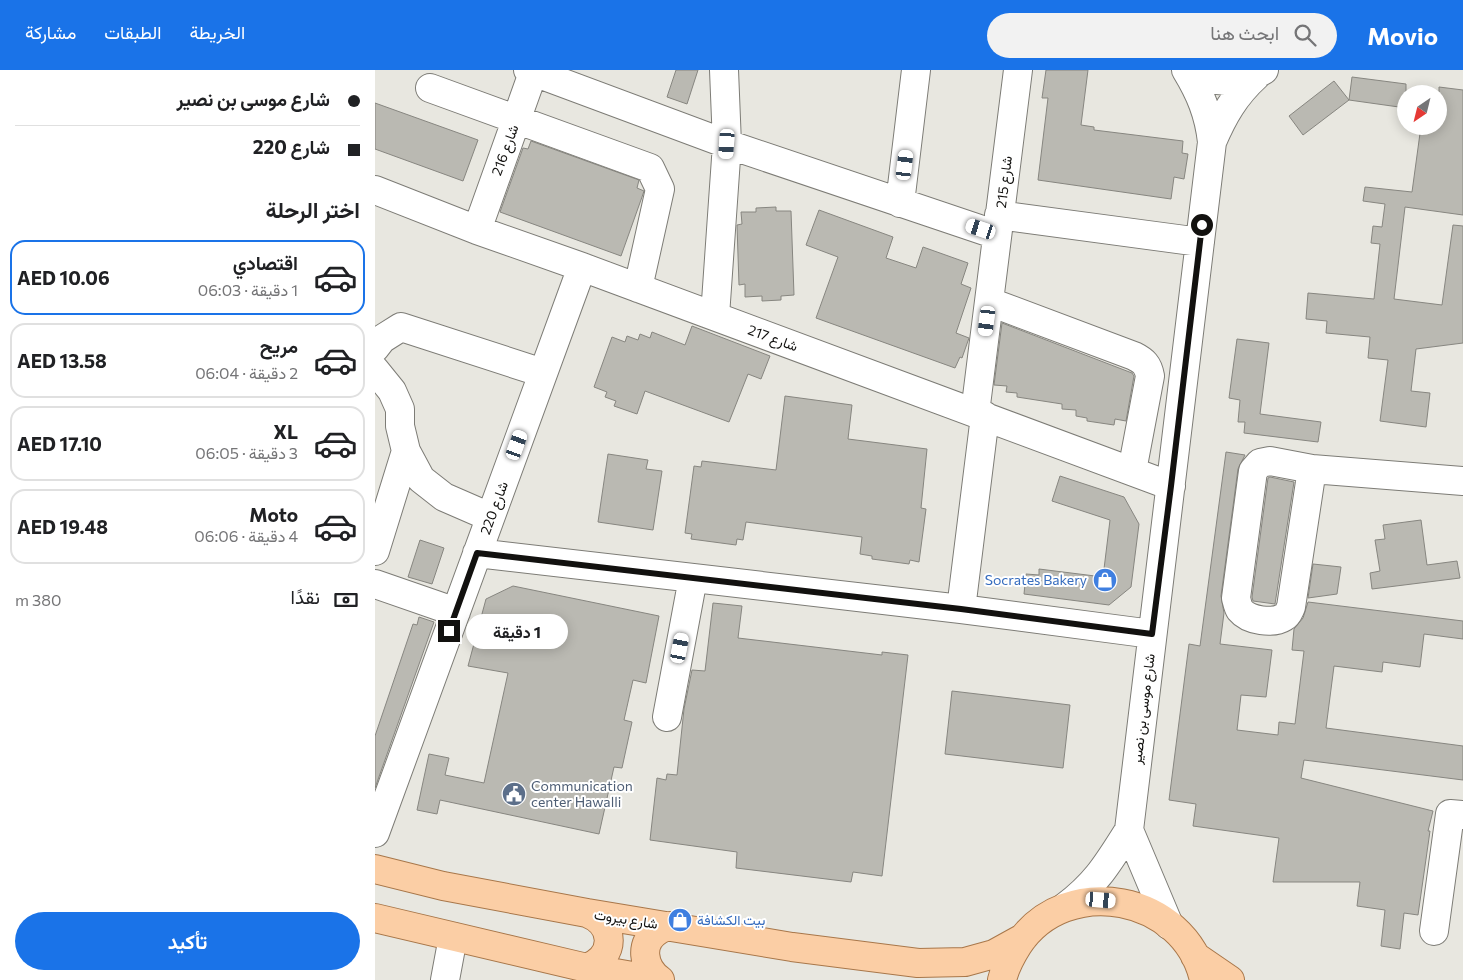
<!DOCTYPE html>
<html lang="ar">
<meta charset="utf-8">
<style>
:root{--surface:#fff;--page:#f2f2f2;--text:#202124;--muted:#757577;--line:#e0e0e0;--accent:#1a73e8}
body{margin:0;font-family:Commissioner,Vazirmatn,sans-serif;background:var(--page);color:var(--text);direction:rtl;height:100vh;display:flex;flex-direction:column;font-size:19px;white-space:nowrap}
*{box-sizing:border-box;margin:0}
p{font-size:16px;color:var(--muted)}
.icon{flex:none;width:28px;height:28px;fill:none;stroke:currentColor;stroke-width:2;stroke-linecap:round;stroke-linejoin:round}
.map{position:relative;flex:1;overflow:hidden;direction:ltr}
.side{display:flex;flex-direction:column;background:var(--surface);width:375px}
.side>*{flex:none}
.top-card{display:grid;align-content:center;height:110px;padding:0 15px;background:var(--surface)}
.needle{width:32px;rotate:215deg}
.buttons{position:absolute;left:1022px;top:15px;display:grid;gap:10px}
.buttons a{display:grid;place-items:center;width:50px;height:50px;border-radius:50%;background:var(--surface);box-shadow:0 2px 12px #0003;font-size:25px}
.end{position:absolute;width:22px;height:22px;margin:-11px;border:6px solid #12110f;background:#fff;box-shadow:0 0 0 2px #fff}
.from{border-radius:50%}
.bubble{position:absolute;height:35px;border-radius:18px;background:var(--surface);box-shadow:0 2px 12px #0003;font-size:16px;font-weight:700;line-height:35px;text-align:center;direction:rtl}
.car{position:absolute;width:15px;height:30px;margin:-15px -8px;border-radius:6px;box-shadow:0 0 4px 1px #0007;background:linear-gradient(#fff 24%,#345 0 40%,#fff 0 76%,#345 0 86%,#fff 0)}
.top-card b{display:flex;align-items:center;gap:18px;height:48px;font-size:19px}
.top-card b+b{border-top:1px solid var(--line)}
.top-card i{width:12px;height:12px;background:var(--text)}
ul{padding:0;list-style:none}
li{display:flex;align-items:center;gap:15px;height:75px;margin:0 10px 8px;padding:0 5px;border:2px solid var(--line);border-radius:15px}
li div{flex:1}
li b{display:block;font-size:19px}
li em{font-style:normal;font-weight:700}
li.on{border-color:var(--accent)}
li>.icon{width:45px;height:45px;stroke-width:1.5}
h2{padding:0 15px;font-size:22px;line-height:60px}
.pay{display:flex;align-items:center;gap:12px;height:55px;padding:0 15px;font-size:19px}
.pay p{margin-inline-start:auto}
.cta{display:flex;gap:10px;margin-top:auto;padding:10px 15px}
.cta a{flex:1;height:58px;border-radius:30px;background:var(--accent);color:#fff;font-size:20px;font-weight:700;line-height:58px;text-align:center}
header{display:flex;align-items:center;gap:30px;box-sizing:border-box;height:70px;padding:0 25px;background:var(--accent);color:#fff}
header strong{font-size:24px}
nav{display:flex;gap:28px;margin-inline-start:auto;font-size:18px}
.search{width:350px;height:45px;background:var(--page);display:flex;align-items:center;gap:12px;box-sizing:border-box;padding:0 18px;border-radius:28px;color:var(--muted);font-size:19px}
main{display:flex;flex:1;min-height:0}
.map>svg:first-child{display:block}
.building{fill:#bab9b2;stroke:#878680}
.lines{fill:none;stroke-linecap:round;stroke-linejoin:round}
.minor-casing{stroke:#7d7c76;stroke-width:30}
.major-casing{stroke:#a8774a;stroke-width:30}
.minor{stroke:#fff;stroke-width:28}
.major{stroke:#fbcea5;stroke-width:28}
.route{stroke:#12110f;stroke-width:6}
.labels{text-anchor:middle;stroke-width:4;stroke-linejoin:round;paint-order:stroke}
.street-label{font-size:14px;fill:#12110f;stroke:#fff}
.shop-label{font-size:14px;fill:#366cbe;stroke:#fff;text-anchor:end}
.service-label{font-size:14px;fill:#4e5e75;stroke:#fff;text-anchor:start}
</style>
<header>
<strong>Movio</strong>
<div class="search"><svg class="icon" aria-label="search" viewBox="0 0 24 24"><circle cx="10" cy="10" r="6"/><path d="M15 15l6 6"/></svg>ابحث هنا</div>
<nav><a>الخريطة</a><a>الطبقات</a><a>مشاركة</a></nav>
</header>
<main>
<div class="map">
<svg width="1088" height="910" viewBox="0 0 1088 910">
<rect width="100%" height="100%" fill="#e8e7e0"/>
<!-- building -->
<path class="building" d="M301 0H323L312 34 292 27Z
M671 0H713L706 55 719 57V60L808 71 807 83 813 84 809 109 799 107 796 129 663 110 673 28H667Z
M977 7 1031 14V38L974 30Z
M959 11 974 30 928 65 914 46Z
M1064 17 1088 20V145L1030 137 1019 229 1067 235 1078 155 1088 156V273L1041 279 1036 321 1055 323 1051 357 1005 351 1013 290 993 288 995 267 951 263 952 251 931 249 933 223 999 229 1005 174 996 173 998 156 1007 157 1010 134 988 131 990 117 1037 122 1046 56H1064Z
M0 33 103 70 88 111 0 79Z
M156 71 264 110 262 118 269 121 267 127 246 186 125 142 148 78 153 79Z
M401 137V141H416L419 225 406 226V230L387 231V226L370 227V214L364 215 362 155 367 154 366 142H381V138Z
M444 140 518 167 511 188 541 198 548 177 593 193 586 214 596 218 581 263 594 268 587 288 585 287 580 298 441 248 463 187 431 175Z
M627 253 757 303 759 306 751 351 740 349 739 355 712 351V348L701 346V340L687 339V334L642 327V323L631 322 632 316 619 315Z
M317 256 395 286 386 309 373 304 354 352 270 321 262 344 239 336 241 331 230 327 232 322 219 317 237 267 250 272 252 266 263 270 265 264 275 268 277 262 310 275Z
M862 269 894 273 885 344 946 352 943 372 869 363 870 352H863L865 330 854 328Z
M410 326 477 335 473 369 552 379 546 438 551 439 544 492 535 490 534 494 497 489V486L485 484 487 467 371 452 368 470 362 469 361 475 316 469 317 464 310 463 319 396 326 397 327 391 401 400Z
M851 382 870 385 863 399 846 526 849 543 845 574 897 580 891 627 866 625 862 660 903 665 904 652 920 654 929 581 917 580 919 559 928 548 933 532 1088 551V569L1049 564 1045 597 1008 592 1007 602 959 596 951 658 1088 676V710L929 690 926 708 1058 741 1053 761H1055L1043 845 1029 843 1025 879 1006 876 1010 840 982 836 985 812H898L904 768 818 756 821 734 794 730 814 574 825 576Z
M233 384 273 390 271 399 287 401 278 460 223 452Z
M685 406 749 427 764 454 756 517 734 535 649 524 651 504 664 505V499L728 507 735 450 677 431Z
M895 407 919 412 900 534 878 531 877 527 893 408Z
M1046 450 1052 495 1082 491 1085 508 997 519 995 503 1005 501 1000 470 1010 469 1008 455Z
M45 470 69 478 57 514 33 507Z
M938 494 966 497 962 524 933 528Z
M138 516 284 546 271 613 258 610 249 650 257 652 247 698 239 697 224 764 65 730 62 744 42 740 54 684 74 688 70 705 109 713 133 603 93 596 111 529Z
M338 533 367 536 363 568 507 585V582L533 585 507 806 478 802 476 812 361 798 362 782 275 770 282 708 291 710 292 704 302 705 309 639 317 600 330 601Z
M44 547 59 552 0 718V666L38 554 42 555Z
M577 621 695 635 688 698 570 684Z"/>
<g class="lines">
<!-- minor casing -->
<g class="minor-casing">
<path id="minor" d="M153 0 352 74 622 165
M812 0C838 12 863 17 889 0
M55 18 275 98 285 119 263 218
M837 72C848 46 860 25 881 6
M0 120 102 160 207 197 796 416
M525 133 541 0
M624 145 825 172
M102 160 159 0
M615 232 759 286C769 291 773 295 775 306L757 401
M340 246 352 74 349 0
M0 278 7 269 26 257 168 303
M0 300 17 321 25 339V356L31 381 46 409 69 427 115 447
M600 343 643 0
M937 399 916 537C914 541 913 545 909 547 898 554 874 551 865 540 863 537 862 532 861 528L878 401 885 393 895 391 937 399 1088 411
M0 481 31 381
M102 483 586 539 777 564
M0 514 81 542
M586 539 610 346
M292 647 318 508
M754 760 794 855
M0 763 207 197
M690 837C722 813 733 793 754 760L837 72C834 44 825 23 811 0
M1059 861 1075 744 1088 745
M70 910 78 867"/>
</g>
<!-- major casing -->
<g class="major-casing">
<path id="major" d="M0 799 68 816 212 843 417 877 543 893 590 892 619 884 648 868
M0 848 212 898 280 910
M820 886 855 910
M212 898C241 886 241 855 212 843
M285 910C268 898 263 872 284 860 287 858 292 857 295 856
M627 910C630 897 636 886 643 875 691 802 810 825 829 910"/>
</g>
<!-- minor -->
<use href="#minor" class="minor"/>
<!-- major -->
<use href="#major" class="major"/>
</g>
<g class="lines">
<!-- route -->
<path class="route" d="M74 561 102 483 586 539 777 564 796 416 827 155"/>
</g>
<!-- icons -->
<defs>
<g id="shop-disc" transform="scale(1.25)"><circle r="9.5" fill="#3f7fe0" stroke="#fff"/><path d="M-5-2.5h2.3a2.7 3.5 0 0 1 5.4 0H5L5.5 6h-11ZM-1.5-2.5h3a1.5 2.3 0 0 0-3 0Z" fill="#fff"/></g>
<g id="civic-disc" transform="scale(1.25)"><circle r="9.5" fill="#5c6f8a" stroke="#fff"/><path d="M-.6-6.5H3V-4.5H.6V-3L4-1V1h2V6H-6V1h2V-1L-.6-3ZM-1.2 2.5V6h2.4V2.5Z" fill="#fff"/></g>
</defs>
<g fill-rule="evenodd">
<use href="#shop-disc" x="730" y="510"/>
<use href="#civic-disc" x="139" y="724"/>
<use href="#shop-disc" x="305" y="850"/>
</g>
<g class="labels">
<!-- street labels -->
<g class="street-label">
<text transform="translate(130 80) rotate(-70)" y="5">شارع 216</text>
<text transform="translate(629 112) rotate(-83)" y="5">شارع 215</text>
<text transform="translate(398 268) rotate(20)" y="5">شارع 217</text>
<text transform="translate(119 438) rotate(-70)" y="5">شارع 220</text>
<text transform="translate(768 639) rotate(-83)" y="5">شارع موسى بن نصير</text>
<text transform="translate(251 849) rotate(9)" y="5">شارع بيروت</text>
</g>
<!-- shop labels -->
<g class="shop-label">
<text x="712" y="515">Socrates Bakery</text>
<text x="322" y="855" text-anchor="start">بيت الكشافة</text>
</g>
<!-- service labels -->
<g class="service-label">
<text x="156" y="721">Communication<tspan x="156" dy="16">center Hawalli</tspan></text>
</g>
</g>
</svg>
<div class="buttons">
<a><svg class="needle" viewBox="-14 -14 28 28"><path d="M0-13l5 13h-10z" fill="#e53935"/><path d="M0 13l5-13h-10z" fill="#757577"/></svg></a>
</div>
<i class="end from" style="left:827px;top:155px"></i>
<i class="end" style="left:74px;top:561px"></i>
<div class="bubble" style="left:91px;top:544px;width:102px">1 دقيقة</div>
<i class="car" style="left:352px;top:74px;rotate:184deg"></i>
<i class="car" style="left:530px;top:95px;rotate:7deg"></i>
<i class="car" style="left:606px;top:159px;rotate:288deg"></i>
<i class="car" style="left:612px;top:251px;rotate:187deg"></i>
<i class="car" style="left:142px;top:375px;rotate:20deg"></i>
<i class="car" style="left:305px;top:578px;rotate:11deg"></i>
<i class="car" style="left:726px;top:830px;rotate:95deg"></i>
</div>
<section class="side">
<div class="top-card">
<b><i class="from"></i>شارع موسى بن نصير</b>
<b><i></i>شارع 220</b>
</div>
<h2>اختر الرحلة</h2>
<ul>
<li class="on"><svg class="icon" aria-label="car" viewBox="0 0 24 24"><path d="M5 17H2v-5l4-1 3-4h7l3 4 3 1v5h-3M9 17h6M6 11h13"/><circle cx="7" cy="17" r="2"/><circle cx="17" cy="17" r="2"/></svg><div><b>اقتصادي</b><p>1 دقيقة · 06:03</p></div><em>AED 10.06</em></li>
<li><svg class="icon" aria-label="car" viewBox="0 0 24 24"><path d="M5 17H2v-5l4-1 3-4h7l3 4 3 1v5h-3M9 17h6M6 11h13"/><circle cx="7" cy="17" r="2"/><circle cx="17" cy="17" r="2"/></svg><div><b>مريح</b><p>2 دقيقة · 06:04</p></div><em>AED 13.58</em></li>
<li><svg class="icon" aria-label="car" viewBox="0 0 24 24"><path d="M5 17H2v-5l4-1 3-4h7l3 4 3 1v5h-3M9 17h6M6 11h13"/><circle cx="7" cy="17" r="2"/><circle cx="17" cy="17" r="2"/></svg><div><b>XL</b><p>3 دقيقة · 06:05</p></div><em>AED 17.10</em></li>
<li><svg class="icon" aria-label="car" viewBox="0 0 24 24"><path d="M5 17H2v-5l4-1 3-4h7l3 4 3 1v5h-3M9 17h6M6 11h13"/><circle cx="7" cy="17" r="2"/><circle cx="17" cy="17" r="2"/></svg><div><b>Moto</b><p>4 دقيقة · 06:06</p></div><em>AED 19.48</em></li>
</ul>
<div class="pay"><svg class="icon" aria-label="cash" viewBox="0 0 24 24"><path d="M3 7h18v10H3z"/><circle cx="12" cy="12" r="2"/></svg>نقدًا<p>380 m</p></div>
<div class="cta"><a>تأكيد</a></div>
</section>
</main>
